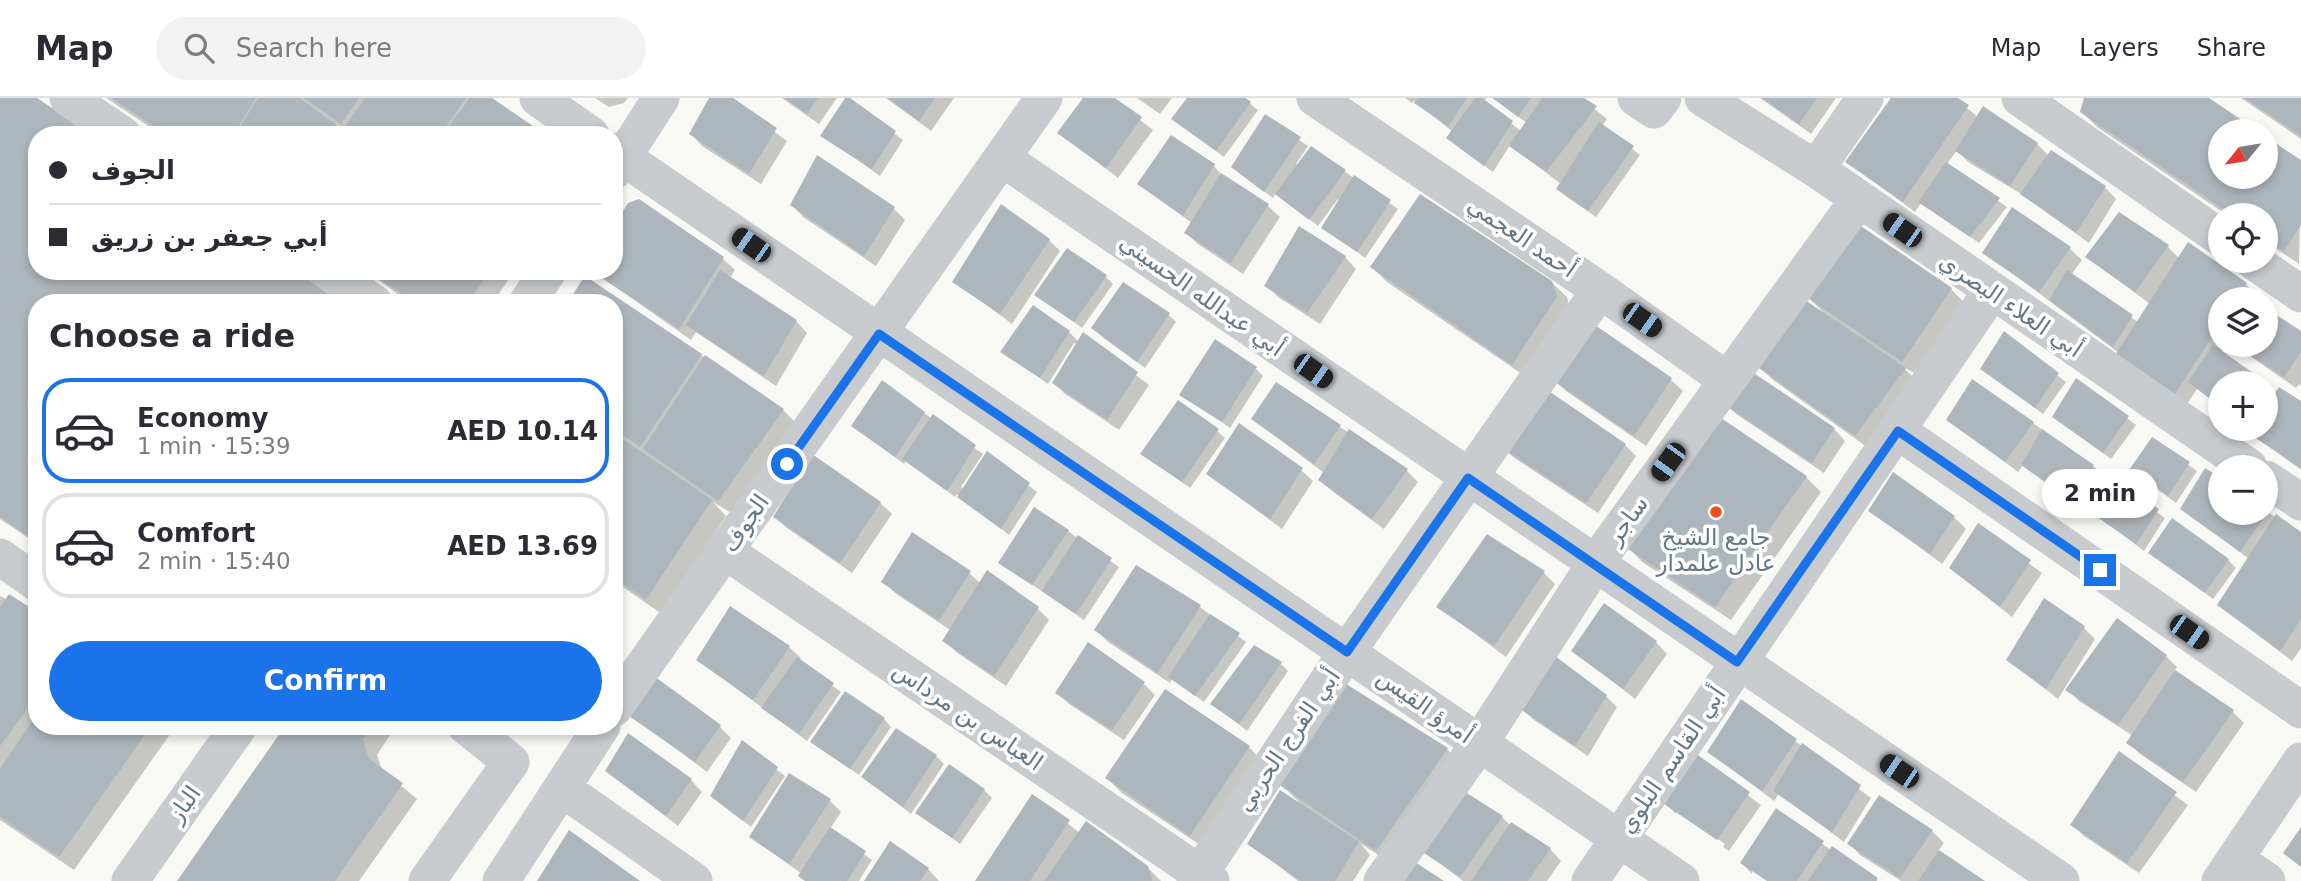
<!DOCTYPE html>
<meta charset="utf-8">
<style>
:root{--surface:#fff;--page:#f2f2f3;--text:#2b2b33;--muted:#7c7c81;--line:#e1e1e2;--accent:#1a73e8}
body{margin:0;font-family:"DejaVu Sans",Vazirmatn,sans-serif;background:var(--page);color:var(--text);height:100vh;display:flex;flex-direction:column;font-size:26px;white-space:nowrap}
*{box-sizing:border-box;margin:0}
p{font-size:23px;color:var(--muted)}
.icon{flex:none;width:38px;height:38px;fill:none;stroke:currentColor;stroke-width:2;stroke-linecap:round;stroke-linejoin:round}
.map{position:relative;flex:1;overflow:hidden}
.drawer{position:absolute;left:28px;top:196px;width:595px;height:441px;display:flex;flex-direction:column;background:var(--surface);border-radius:28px;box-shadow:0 4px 10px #0003}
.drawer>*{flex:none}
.top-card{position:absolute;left:28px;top:28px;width:595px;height:154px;border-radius:28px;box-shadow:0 4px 10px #0003;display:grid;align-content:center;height:154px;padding:0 21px;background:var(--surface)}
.needle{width:46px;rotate:240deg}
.controls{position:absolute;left:2208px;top:21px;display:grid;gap:14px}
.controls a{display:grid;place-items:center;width:70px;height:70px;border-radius:50%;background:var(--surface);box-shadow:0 4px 10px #0003;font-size:35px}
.end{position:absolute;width:32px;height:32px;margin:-16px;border:9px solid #1a73e8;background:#fff;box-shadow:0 0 0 4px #fff}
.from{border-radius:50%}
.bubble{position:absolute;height:49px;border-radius:24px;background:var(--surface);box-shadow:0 4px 10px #0003;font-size:23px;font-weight:700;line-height:49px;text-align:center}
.car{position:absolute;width:21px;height:42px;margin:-21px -10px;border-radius:9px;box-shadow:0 0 5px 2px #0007;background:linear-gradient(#222 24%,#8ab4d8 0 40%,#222 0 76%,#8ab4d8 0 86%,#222 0)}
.top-card b{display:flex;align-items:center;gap:24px;height:66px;font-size:26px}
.top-card b+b{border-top:2px solid var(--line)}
.top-card i{width:18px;height:18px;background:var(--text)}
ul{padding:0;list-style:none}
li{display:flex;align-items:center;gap:21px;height:105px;margin:0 14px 10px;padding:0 7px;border:4px solid var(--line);border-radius:28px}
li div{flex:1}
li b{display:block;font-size:26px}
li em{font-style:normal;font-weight:700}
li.selected{border-color:var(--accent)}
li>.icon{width:63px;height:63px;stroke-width:1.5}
h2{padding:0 21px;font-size:32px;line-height:84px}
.primary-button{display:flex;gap:14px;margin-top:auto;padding:14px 21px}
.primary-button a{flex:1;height:80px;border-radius:42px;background:var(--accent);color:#fff;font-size:28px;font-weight:700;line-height:80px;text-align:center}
header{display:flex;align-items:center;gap:42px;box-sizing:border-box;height:98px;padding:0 35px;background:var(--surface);border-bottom:2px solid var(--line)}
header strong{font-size:33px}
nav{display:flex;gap:38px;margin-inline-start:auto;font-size:24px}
.search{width:490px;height:63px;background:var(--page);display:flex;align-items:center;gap:18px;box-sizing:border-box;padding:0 24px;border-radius:38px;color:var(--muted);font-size:26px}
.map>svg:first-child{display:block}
.shadow{fill:#0003}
.building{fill:#adb6bc}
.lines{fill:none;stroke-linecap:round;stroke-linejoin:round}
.minor{stroke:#c7cbce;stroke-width:37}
.route{stroke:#1a73e8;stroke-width:9}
.poi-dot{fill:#f24e19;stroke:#fff;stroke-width:2.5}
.labels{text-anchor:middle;stroke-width:7;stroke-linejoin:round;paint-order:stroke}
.street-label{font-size:23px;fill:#647888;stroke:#fff}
.poi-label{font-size:23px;fill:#647888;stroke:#fff}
</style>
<header>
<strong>Map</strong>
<div class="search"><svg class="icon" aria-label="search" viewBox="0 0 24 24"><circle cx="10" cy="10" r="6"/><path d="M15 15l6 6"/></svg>Search here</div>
<nav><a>Map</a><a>Layers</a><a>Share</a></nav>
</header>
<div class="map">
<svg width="2301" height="783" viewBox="0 0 2301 783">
<rect width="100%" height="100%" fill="#f8f8f4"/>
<!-- shadow -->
<path class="shadow" d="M0 0H34L37 173 331 198 337 205H37V446L0 421Z
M106 0H489L543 37H353L335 25 346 37H162Z
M595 0H628L624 5 609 9Z
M711 0H730L787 43 761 86 702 48 691 36Z
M782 0H837L819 26Z
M847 0 903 42 880 78 822 37Z
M886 0H954L931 33Z
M1085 0H1112L1153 32 1118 80 1059 35Z
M1137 0H1172L1160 16Z
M1189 0H1243L1258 12 1224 59 1173 21Z
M1405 0H1486L1484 4 1521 33 1527 25 1492 0H1581L1607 21 1602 28 1640 57 1596 119 1566 98 1558 91 1561 86 1510 47 1493 74 1456 47 1453 34 1414 3 1412 5Z
M1760 0H1836L1811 36Z
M1893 0H1955L1978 19 2037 46 2049 58 2105 89 2116 101 2089 145 2023 97 1968 64 1957 52 1947 66 2007 109 1979 145 1921 105 1915 114 1847 64Z
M2086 0H2206L2255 33H2221V79H2266L2301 65 2299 166 2266 144V117H2227L2097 29 2082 14Z
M2241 0H2301V41Z
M1265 18 1308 48 1296 66 1298 68 1311 50 1398 111 1365 160 1324 129 1340 102 1338 101 1318 128 1276 95 1273 100 1233 69Z
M1172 40 1214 68 1221 76 1268 108 1280 119 1243 176 1198 146 1186 135 1192 125 1139 86Z
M638 103 723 161 735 172 730 180 796 223 807 235 776 288 696 234 691 242 593 173H614Z
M792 107 894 111 905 122 876 168 803 119Z
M2013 112 2070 151 2082 162 2071 177 2138 224 2150 206 2087 159 2119 116 2168 149 2179 160 2246 186 2258 198 2255 201H2221V247H2226L2221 254 2263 285H2221V309L2197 291 2187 306 1984 154Z
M1855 126 1951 191 1966 206 1918 277 1903 269 1920 286 1871 352 1773 282 1758 267 1824 215 1807 198Z
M1049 142 1060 153 1012 226 954 183Z
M1345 159 1356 171 1320 226 1278 199 1267 187Z
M1372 169 1551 184 1567 199 1571 215 1528 280 1387 184Z
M366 173H514L493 205H410Z
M1105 178 1113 186 1082 230 1036 197Z
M586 180 783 312 798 327 733 416 713 404 726 418 662 516 614 483V205Z
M1169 217 1176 224 1145 270 1101 238Z
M1593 227 1671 282 1683 293 1646 348 1566 293 1555 282Z
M1069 234 1079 244 1083 237 1149 287 1119 332 1065 296 1054 285 1077 246 1074 245 1048 286 1003 254Z
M2004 235 2066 284 2043 316 1982 270Z
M2301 235V288L2299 286 2296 290 2234 247H2266Z
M1256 271 1263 278 1230 330 1181 296Z
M2077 282 2136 327 2111 361 2054 319Z
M1725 305 1834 331 1845 343 1824 375 1736 316Z
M2301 305V372L2251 335 2253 331H2266Z
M924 315 983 356 961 389 964 391 988 356 1037 394 1009 437 957 396 955 399 906 362 904 366 853 328Z
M1715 319 1806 379 1821 394 1731 522 1642 464 1628 449Z
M1253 321 1340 329 1406 372 1418 384 1384 431 1332 393 1320 382 1324 375Z
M1949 322 2033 325 2165 420 2144 453 2081 405 2078 409 2023 367 2018 374Z
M1217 333 1225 340 1190 390 1142 356Z
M2152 341 2197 373 2176 405 2131 372Z
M1501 347H1625L1636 358 1598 415 1513 359Z
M1301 372 1313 383 1282 431 1208 376Z
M880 405 892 416 852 475 787 430 775 419Z
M2183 411 2221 415 2266 413 2301 436V550L2292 563 2219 507 2249 461Z
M1870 412 1954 419 1966 431 1942 466Z
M1978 428 2042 475 2012 519 1951 470Z
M1068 433 1119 469 1084 522 1000 465Z
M2151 455 2228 462 2236 470 2213 501Z
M969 475 980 485 1038 511 1049 522 1006 588 956 554 944 542 950 532 895 495 883 483Z
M1544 475 1555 486 1506 559 1439 509Z
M0 498 37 517V628H176L74 772 0 722Z
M1200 509 1246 544 1204 604 1172 581 1170 585 1108 544 1096 532Z
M2083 529 2095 541 2058 601 2008 562Z
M1656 544 1667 556 1635 601 1573 552Z
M789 549 801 560 799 563 841 594 807 643 698 562Z
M2166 558 2177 569 2174 574 2233 614 2244 625 2196 694 2140 656 2129 645 2133 638 2079 603 2068 592Z
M1281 566 1288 573 1247 633 1213 606Z
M1144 586 1155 597 1124 642 1069 606 1057 595Z
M1347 588 1447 651 1462 666 1392 766 1360 745 1370 757 1353 783H1298L1250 746 1299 704 1280 685Z
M1606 598 1617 609 1588 658 1534 622 1522 611Z
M1742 603 1871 700 1844 744 1779 696 1774 703 1709 654Z
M631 617 719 628 731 640 707 674Z
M884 621 891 629 859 677 812 644Z
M287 628H396L377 657 382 672 417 701 359 783H179Z
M742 645 785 678 751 729 720 705Z
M1249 649 1263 664 1206 751 1122 695 1107 680Z
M2119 656 2188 707 2139 775 2084 738 2072 727Z
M936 658 944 666 911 716 863 679Z
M1695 658 1761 707 1729 753 1723 749 1725 746 1676 713V716L1666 706Z
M607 673 691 682 702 694 678 728Z
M984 692 992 700 960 746 918 715Z
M1032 698 1080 735 1147 769 1161 783H977Z
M1879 699 1932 733 1944 745 1938 753 1982 783H1901L1860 757 1849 745Z
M830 703 841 714 830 731 872 762 859 783H806L802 776 751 739Z
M1777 713 1831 752 1878 783H1770L1752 772V776L1742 765Z
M1502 719 1511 728 1550 751 1561 763 1547 783H1463L1424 753Z
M928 771 939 783H867Z"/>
<!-- building -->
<path class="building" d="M0 0H37L92 37H37V173H297L332 197 333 205H37V444L0 419Z
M111 0H256L233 37H167Z
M258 0H299L337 27 331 37H235Z
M304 0H359L341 26Z
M365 0H466L440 37H354L344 30Z
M470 0H492L546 37H442Z
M709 0H733L777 30 749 76 689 36Z
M784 0H818L807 16Z
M845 0H850L896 33 872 71 820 38Z
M887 0H935L919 23Z
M1083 0H1115L1142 19 1106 70 1057 35Z
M1187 0H1246L1251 4 1216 53 1171 21Z
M1418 0H1467L1448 28 1414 5Z
M1475 0H1482L1513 23 1484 68 1446 40Z
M1493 0H1531L1518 19Z
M1542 0H1584L1597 8 1546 74 1509 48Z
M1762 0H1817L1799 26Z
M1891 0H1958L1969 7 1903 104 1845 64Z
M2084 0H2209L2258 33H2221V79H2266V39L2301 62V127L2284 153 2266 141V117H2232L2080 14Z
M2245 0H2301V38Z
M1983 8 2038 45 2010 88 1955 53Z
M1265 16 1301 39 1264 94 1231 69Z
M1599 24 1634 48 1588 113 1556 91Z
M1171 37 1215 66 1183 118 1137 86Z
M1311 48 1346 72 1309 122 1275 96Z
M2051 52 2106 88 2076 135 2020 96Z
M817 57 895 109 864 158 790 107Z
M1946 64 2000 100 1970 139 1918 104Z
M1221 75 1269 106 1231 165 1184 135Z
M1354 77 1391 102 1357 154 1321 130Z
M1420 96 1552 183 1557 199 1512 267 1370 169Z
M639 101 724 159 679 231 591 173H614V128L628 105Z
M1001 106 1050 141 1000 216 952 184Z
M2012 109 2071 149 2039 194 1982 155Z
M2119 114 2169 147 2135 194 2085 159Z
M1855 124 1952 190 1902 264 1805 198Z
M1299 128 1346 158 1307 215 1264 188Z
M2188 144 2247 185 2237 201H2221V225L2175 296 2116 256Z
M1067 150 1107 177 1074 224 1034 197Z
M720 172 797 222 764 278 686 227Z
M2067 172 2133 217 2113 249 2049 202Z
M368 173H490L468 205H415Z
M585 178 702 256 640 349 614 331V205H567Z
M1123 184 1170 215 1137 264 1091 230Z
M1802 200 1906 270 1855 338 1756 268Z
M1033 207 1070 233 1040 280 1000 254Z
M2266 210 2301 233V254L2284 279 2234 247H2266Z
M1592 225 1672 280 1634 338 1552 282Z
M2004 233 2059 275 2035 310 1980 271Z
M1083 234 1138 274 1107 322 1052 285Z
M1215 241 1257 269 1222 324 1179 297Z
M2213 247 2259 279 2254 285H2221V309L2188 284Z
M705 257 784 311 718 403 643 351Z
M1745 269 1835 330 1812 365 1722 305Z
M2076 280 2129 318 2103 355 2052 319Z
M1972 281 2034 324 2005 364 1946 322Z
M882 282 925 314 895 359 851 328Z
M1276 284 1341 327 1314 366 1251 321Z
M1540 287 1626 346 1586 405 1499 348Z
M2279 289 2301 303V370L2248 335 2251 331H2266V308Z
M1178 302 1219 331 1182 384 1140 356Z
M933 316 976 347 947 393 902 361Z
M1715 316 1807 378 1715 509 1625 449Z
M1239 325 1303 370 1270 421 1206 376Z
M1349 331 1408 371 1372 421 1318 382Z
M2042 331 2094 367 2070 402 2021 367Z
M614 335 712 402 646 502 614 480Z
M2152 339 2190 364 2168 398 2129 372Z
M987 353 1030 385 1001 431 957 399Z
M812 356 881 404 840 465 773 419Z
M2205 370 2221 380V415H2267L2240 454 2180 411Z
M1893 374 1955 418 1930 456 1868 413Z
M2104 374 2159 411 2136 446 2080 407Z
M1034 409 1069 432 1032 487 998 465Z
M2276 416 2301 434V521L2280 553 2217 507Z
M2172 420 2229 461 2205 495 2148 455Z
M1978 425 2031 462 2000 509 1949 470Z
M912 434 971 473 939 523 881 484Z
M1487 436 1545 473 1494 548 1436 509Z
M1078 437 1112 460 1076 516 1042 493Z
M1136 467 1201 507 1158 575 1094 532Z
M987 472 1039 509 994 578 942 543Z
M9 496 37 514V598L0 648V509Z
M2044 500 2085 528 2046 591 2006 562Z
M1604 505 1657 543 1623 591 1571 553Z
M730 508 790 548 753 602 696 562Z
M1210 516 1240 535 1195 598 1168 579Z
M2117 520 2167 557 2118 627 2065 592Z
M1088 544 1145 584 1112 632 1055 595Z
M1254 547 1282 564 1239 626 1210 606Z
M1555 558 1607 597 1575 648 1520 611Z
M797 559 834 585 799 636 761 610Z
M2175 572 2234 612 2183 684 2126 645Z
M654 578 721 627 695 664 629 618Z
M1346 586 1448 650 1376 753 1278 686Z
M1165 591 1250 648 1190 738 1105 680Z
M845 593 885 620 850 671 810 644Z
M1741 601 1797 641 1762 693 1707 654Z
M37 616V628H151L59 759 0 719V671Z
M285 628H372L363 641 369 661 403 685 335 783H177Z
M896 630 937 657 903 709 861 679Z
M628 635 692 681 666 718 605 673Z
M742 642 778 669 743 723 710 698Z
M1802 645 1861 687 1832 734 1773 693Z
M2119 653 2177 694 2127 765 2070 727Z
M1695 655 1750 694 1717 742 1664 706Z
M949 666 985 691 952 740 915 715Z
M789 675 831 701 789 766 749 739Z
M1280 692 1359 744 1335 783H1301L1247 746Z
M1462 692 1503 718 1460 779 1421 753Z
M1032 696 1070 722 1030 783H975Z
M1879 697 1933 732 1900 780 1847 746Z
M1776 710 1824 743 1797 783H1767L1740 765Z
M1086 723 1148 768 1152 783H1044Z
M1511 724 1551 750 1528 783H1471Z
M830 729 866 753 847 783H805L798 778Z
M2301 729V769L2283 755Z
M569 732 640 783H537Z
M890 743 929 770 920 783H864Z
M1832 748 1878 780 1876 783H1808Z
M1939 752 1985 783H1918Z
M1412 762 1444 783H1398Z"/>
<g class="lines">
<!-- minor -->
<path class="minor" d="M68 0 123 37
M538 0 591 37
M1315 0 1600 192 1727 282
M1636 0 1654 12 1663 0
M1703 0 1816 71 2249 369
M2020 0 2221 140
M614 53 1681 783
M1002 60 2061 783
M1816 71 1865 0
M614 73 661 0
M2253 163 2301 196
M327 173 374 205
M527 205 548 173
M1898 333 2301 612
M2266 381 2301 404
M725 453 1211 783
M0 459 37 485
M614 610 1044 0
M563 691 694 783
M2235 761 2267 783
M130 783 239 628
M427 783 511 664 466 628
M501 783 602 628
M1195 783 1347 554 1600 192
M1382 783 1479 646 1595 466 1858 102
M1590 783 1991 194
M2220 783 2301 663"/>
</g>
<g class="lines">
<!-- route -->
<path class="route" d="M787 366 879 236 1347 554 1468 380 1737 564 1898 333 2100 472"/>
</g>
<!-- markers -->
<circle class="poi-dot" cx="1716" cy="414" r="7"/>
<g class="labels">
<!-- street labels -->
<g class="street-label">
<text transform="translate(1522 139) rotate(34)" y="8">أحمد العجمي</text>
<text transform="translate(1202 197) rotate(35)" y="8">أبي عبدالله الحسيني</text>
<text transform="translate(2011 207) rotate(34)" y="8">أبي العلاء البصري</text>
<text transform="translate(1627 422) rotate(-54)" y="8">ساجر</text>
<text transform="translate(745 425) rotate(-55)" y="8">الجوف</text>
<text transform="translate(1425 608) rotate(35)" y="8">أمرؤ القيس</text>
<text transform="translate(968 618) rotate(34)" y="8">العباس بن مرداس</text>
<text transform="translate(1288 642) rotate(-56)" y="8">أبي الفرج الحربي</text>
<text transform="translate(1672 662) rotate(-56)" y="8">أبي القاسم البلوي</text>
<text transform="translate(184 706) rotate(-55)" y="8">الباز</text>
</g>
<!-- poi labels -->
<g class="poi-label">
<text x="1716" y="447">جامع الشيخ<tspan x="1716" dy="26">عادل علمدار</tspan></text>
</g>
</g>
</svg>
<div class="controls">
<a><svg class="needle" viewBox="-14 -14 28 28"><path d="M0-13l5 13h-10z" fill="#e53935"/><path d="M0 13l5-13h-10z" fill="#7c7c81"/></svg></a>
<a><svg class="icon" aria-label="locate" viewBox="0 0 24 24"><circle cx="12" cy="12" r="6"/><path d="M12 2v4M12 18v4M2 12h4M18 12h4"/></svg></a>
<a><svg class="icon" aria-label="layers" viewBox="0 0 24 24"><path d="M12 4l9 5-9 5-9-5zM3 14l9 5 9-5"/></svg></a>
<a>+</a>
<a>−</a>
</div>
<i class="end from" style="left:787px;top:366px"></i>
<i class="end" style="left:2100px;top:472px"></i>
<div class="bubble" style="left:2042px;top:371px;width:116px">2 min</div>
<i class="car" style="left:1902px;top:132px;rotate:305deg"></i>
<i class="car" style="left:751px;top:147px;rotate:305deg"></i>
<i class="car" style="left:1642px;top:222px;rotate:125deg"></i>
<i class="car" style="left:1313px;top:273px;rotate:125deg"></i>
<i class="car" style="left:1668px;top:364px;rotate:216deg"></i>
<i class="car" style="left:2189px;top:534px;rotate:125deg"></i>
<i class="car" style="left:1899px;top:673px;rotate:304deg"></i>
<div class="top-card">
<b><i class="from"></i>الجوف</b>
<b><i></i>أبي جعفر بن زريق</b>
</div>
<section class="drawer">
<h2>Choose a ride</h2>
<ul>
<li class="selected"><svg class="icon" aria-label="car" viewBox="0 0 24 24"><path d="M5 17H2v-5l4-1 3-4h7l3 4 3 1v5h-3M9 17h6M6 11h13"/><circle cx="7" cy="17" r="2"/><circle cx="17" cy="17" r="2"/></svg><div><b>Economy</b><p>1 min · 15:39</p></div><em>AED 10.14</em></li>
<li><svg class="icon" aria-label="car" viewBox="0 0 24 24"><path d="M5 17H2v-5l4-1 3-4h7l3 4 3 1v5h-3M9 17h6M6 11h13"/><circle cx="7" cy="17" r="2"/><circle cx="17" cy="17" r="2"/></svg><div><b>Comfort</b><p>2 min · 15:40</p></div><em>AED 13.69</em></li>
</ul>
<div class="primary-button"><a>Confirm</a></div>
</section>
</div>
